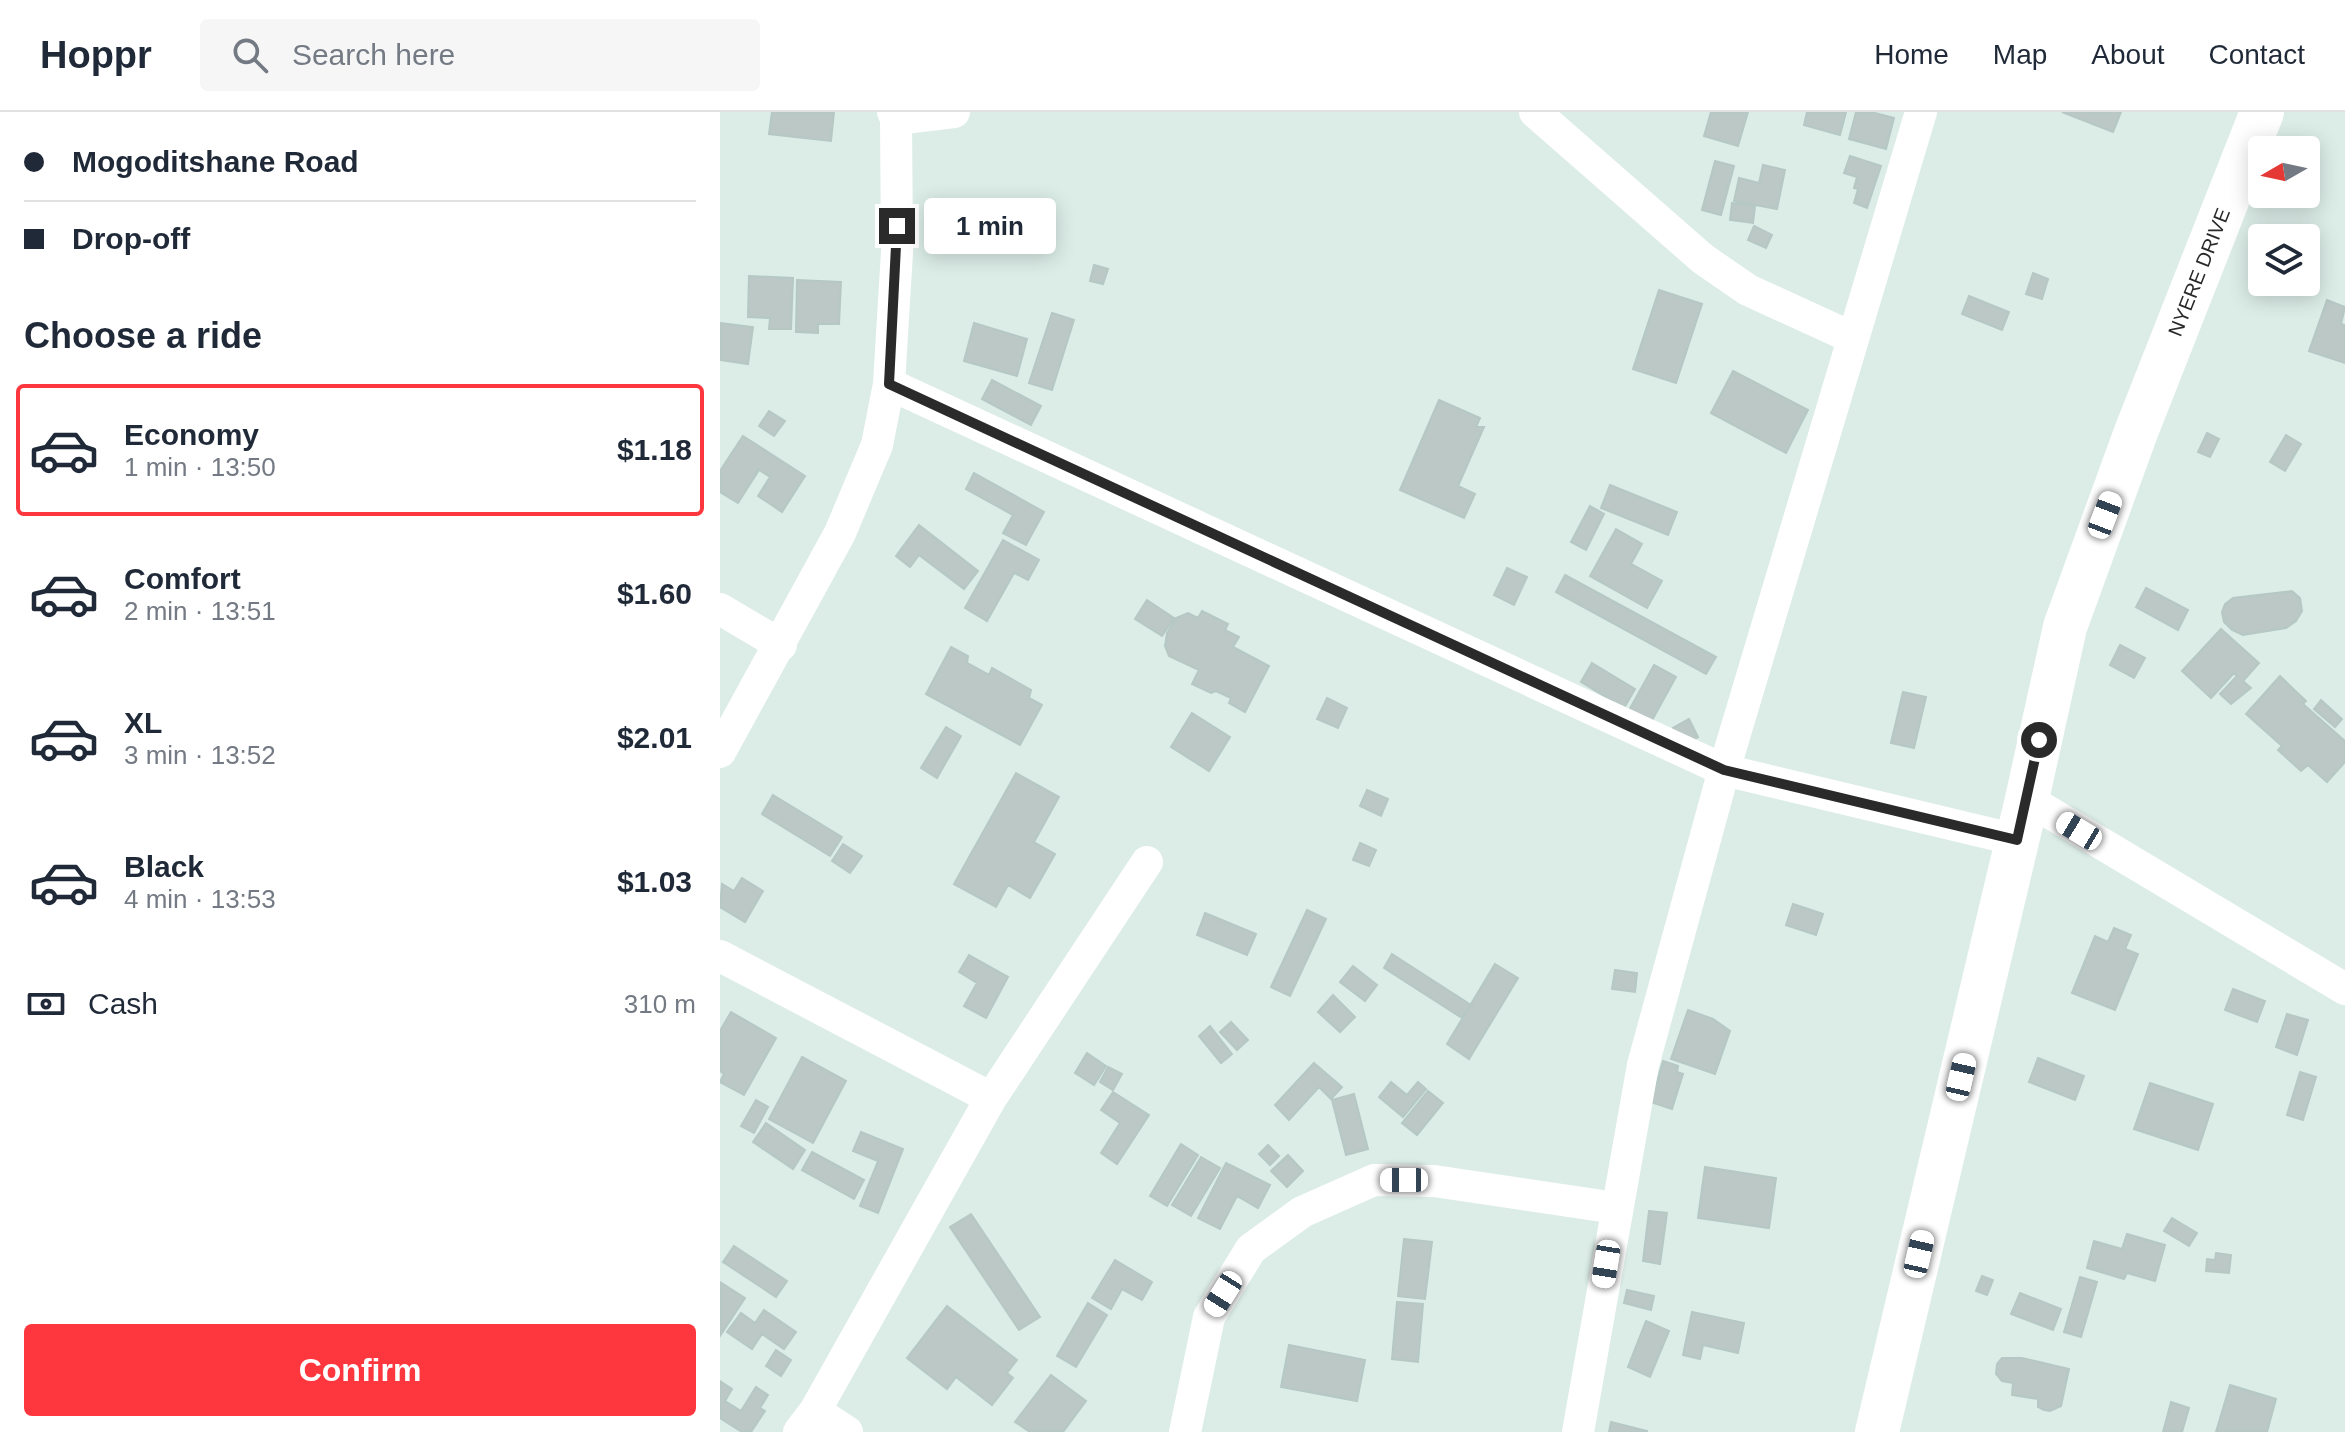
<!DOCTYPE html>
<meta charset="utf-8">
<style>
:root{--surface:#fff;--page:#f6f6f7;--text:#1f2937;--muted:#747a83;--line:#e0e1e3;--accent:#fe373f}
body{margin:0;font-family:Helvetica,sans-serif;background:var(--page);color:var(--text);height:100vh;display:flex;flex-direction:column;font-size:30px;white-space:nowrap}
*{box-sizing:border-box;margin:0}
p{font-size:26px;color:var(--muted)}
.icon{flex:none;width:44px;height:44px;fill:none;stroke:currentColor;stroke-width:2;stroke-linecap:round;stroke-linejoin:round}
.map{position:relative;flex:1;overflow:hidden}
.details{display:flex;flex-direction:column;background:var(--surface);width:720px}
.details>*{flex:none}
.guide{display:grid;align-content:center;height:176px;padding:0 24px;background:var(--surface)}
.needle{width:52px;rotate:261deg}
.fabs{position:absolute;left:1528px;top:24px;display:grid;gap:16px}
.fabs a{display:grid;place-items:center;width:72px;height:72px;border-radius:8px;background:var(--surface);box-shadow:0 4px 20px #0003;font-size:40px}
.end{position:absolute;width:36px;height:36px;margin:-18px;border:10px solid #2a2a2a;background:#fff;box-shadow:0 0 0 4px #fff}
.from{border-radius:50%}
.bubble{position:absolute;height:56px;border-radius:8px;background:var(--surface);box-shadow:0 4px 20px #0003;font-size:26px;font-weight:700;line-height:56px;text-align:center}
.car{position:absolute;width:24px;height:48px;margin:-24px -12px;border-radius:10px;box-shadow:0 0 6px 2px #0007;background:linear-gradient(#fff 24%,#345 0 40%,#fff 0 76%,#345 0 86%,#fff 0)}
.guide b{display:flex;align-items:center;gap:28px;height:76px;font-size:30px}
.guide b+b{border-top:2px solid var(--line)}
.guide i{width:20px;height:20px;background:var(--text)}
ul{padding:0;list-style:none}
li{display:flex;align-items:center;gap:24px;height:132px;margin:0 16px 12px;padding:0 8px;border:4px solid transparent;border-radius:8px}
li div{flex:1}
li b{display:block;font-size:30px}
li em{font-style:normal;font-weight:700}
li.on{border-color:var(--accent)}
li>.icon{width:72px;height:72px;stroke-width:1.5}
h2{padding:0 24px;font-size:36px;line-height:96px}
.pay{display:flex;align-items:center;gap:20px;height:88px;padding:0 24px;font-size:30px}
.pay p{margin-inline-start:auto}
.button{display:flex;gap:16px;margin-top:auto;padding:16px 24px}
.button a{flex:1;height:92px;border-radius:8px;background:var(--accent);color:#fff;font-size:32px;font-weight:700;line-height:92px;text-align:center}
header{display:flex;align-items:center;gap:48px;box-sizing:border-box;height:112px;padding:0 40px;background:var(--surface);border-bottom:2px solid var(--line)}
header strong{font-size:38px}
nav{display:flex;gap:44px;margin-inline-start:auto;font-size:28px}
.search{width:560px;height:72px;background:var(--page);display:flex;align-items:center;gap:20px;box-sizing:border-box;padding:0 28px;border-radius:8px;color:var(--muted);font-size:30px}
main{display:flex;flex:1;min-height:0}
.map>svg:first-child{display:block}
.building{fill:#bbc8c5;stroke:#b5c8c4;stroke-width:2}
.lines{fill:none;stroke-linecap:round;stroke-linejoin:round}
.minor{stroke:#fff;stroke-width:32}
.secondary{stroke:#fff;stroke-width:44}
.route{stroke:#2a2a2a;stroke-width:10}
.labels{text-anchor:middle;stroke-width:7;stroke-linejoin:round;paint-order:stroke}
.street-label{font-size:20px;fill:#2a2a2a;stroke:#fff}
</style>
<header>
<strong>Hoppr</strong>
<div class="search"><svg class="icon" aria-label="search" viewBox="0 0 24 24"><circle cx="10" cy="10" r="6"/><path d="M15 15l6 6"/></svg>Search here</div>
<nav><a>Home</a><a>Map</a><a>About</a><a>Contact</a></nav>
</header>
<main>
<section class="details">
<div class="guide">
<b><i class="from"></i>Mogoditshane Road</b>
<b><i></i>Drop-off</b>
</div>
<h2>Choose a ride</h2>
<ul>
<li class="on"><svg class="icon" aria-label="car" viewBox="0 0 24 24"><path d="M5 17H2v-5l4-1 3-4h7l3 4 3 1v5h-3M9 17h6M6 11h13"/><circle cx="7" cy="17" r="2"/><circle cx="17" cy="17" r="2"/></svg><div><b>Economy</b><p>1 min · 13:50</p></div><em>$1.18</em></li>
<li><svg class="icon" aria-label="car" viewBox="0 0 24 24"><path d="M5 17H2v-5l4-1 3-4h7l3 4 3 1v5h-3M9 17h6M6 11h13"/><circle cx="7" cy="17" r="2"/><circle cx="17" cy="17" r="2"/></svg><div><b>Comfort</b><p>2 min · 13:51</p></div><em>$1.60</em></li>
<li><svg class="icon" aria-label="car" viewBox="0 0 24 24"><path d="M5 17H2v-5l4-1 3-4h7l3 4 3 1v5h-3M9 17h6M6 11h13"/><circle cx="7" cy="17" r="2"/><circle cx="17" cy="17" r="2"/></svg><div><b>XL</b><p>3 min · 13:52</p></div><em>$2.01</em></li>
<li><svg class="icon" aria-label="car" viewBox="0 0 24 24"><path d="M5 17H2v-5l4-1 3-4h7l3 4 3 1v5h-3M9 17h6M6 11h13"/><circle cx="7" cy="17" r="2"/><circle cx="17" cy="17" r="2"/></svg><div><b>Black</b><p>4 min · 13:53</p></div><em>$1.03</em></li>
</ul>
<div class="pay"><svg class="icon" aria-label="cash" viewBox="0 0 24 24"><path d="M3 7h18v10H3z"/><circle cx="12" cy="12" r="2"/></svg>Cash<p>310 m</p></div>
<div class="button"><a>Confirm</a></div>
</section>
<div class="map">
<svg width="1625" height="1320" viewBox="0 0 1625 1320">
<rect width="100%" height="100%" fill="#dcede8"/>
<!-- building -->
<path class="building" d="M52 0H114L111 29 49 22Z
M991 0H1028L1018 34 984 24Z
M1087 0H1126L1120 23 1084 13Z
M1136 0H1151L1174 6 1166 37 1129 27Z
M1342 0H1401L1393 20Z
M1130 44 1161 54 1147 96 1134 91 1138 77 1134 76 1137 65 1124 61Z
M995 49 1014 54 1001 103 982 98Z
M1043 53 1065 58 1057 97 1014 89 1019 66 1039 71Z
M1012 91 1035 94 1033 111 1010 108Z
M1034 114 1052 123 1046 136 1028 128Z
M374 153 388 157 383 172 370 169Z
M1313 161 1328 167 1322 187 1306 182Z
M29 164 73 166 71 217H49L50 206 28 205Z
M77 168 121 170 119 212H98V221L76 220Z
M939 178 982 192 956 271 913 257Z
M1249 184 1289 200 1282 218 1242 202Z
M1607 188 1625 195 1621 212 1625 213V251L1589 239Z
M332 201 354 208 332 278 309 271Z
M0 211 33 215 28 252 0 248Z
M254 211 307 227 297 264 244 249Z
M1013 259 1088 298 1066 341 991 301Z
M272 268 321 294 311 313 262 287Z
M719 288 760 306 756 315H764L738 374 755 382 744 406 680 378Z
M49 299 65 309 54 324 39 314Z
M1487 321 1499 327 1490 345 1478 340Z
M1566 323 1581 332 1565 359 1550 350Z
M23 324 85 364 62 400 38 384 50 365 39 358 18 391 0 380V359Z
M254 361 324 400 306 433 283 421 293 403 246 377Z
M890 373 957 400 948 423 881 396Z
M870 394 884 402 866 438 851 430Z
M199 413 258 459 244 477 199 443 190 455 176 444Z
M896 417 922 432 911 452 942 469 927 496 870 464Z
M283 428 319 448 308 468 294 461 267 509 245 496Z
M787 456 807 465 794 493 774 483Z
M845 463 996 545 986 562 836 480Z
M1426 476 1468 498 1458 518 1416 495Z
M1572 479 1580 486 1582 499 1576 509 1566 516 1523 523 1512 518 1504 510 1502 500 1505 492 1513 486Z
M427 488 454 506 442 524 415 507Z
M482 499 508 512 505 518 519 525 513 535 549 554 525 600 509 591 511 586 496 579 491 581 472 572 479 558 449 544 445 534 447 521 456 506 468 501 478 506Z
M1501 517 1539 551 1523 569 1531 576 1511 592 1500 582 1517 564 1514 561 1491 586 1462 559Z
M1400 533 1425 546 1414 566 1390 553Z
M231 535 248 544 247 551 269 563 272 556 311 578 309 586 322 593 300 633 206 582Z
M872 551 915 577 904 596 861 570Z
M934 553 956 565 930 612 908 600Z
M1560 564 1586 589 1583 592 1625 629V650L1607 670 1588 653 1581 659 1558 638 1562 634 1526 602Z
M1183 580 1206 585 1194 636 1171 631Z
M607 586 627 596 618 616 597 607Z
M1601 588 1622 607 1615 615 1594 597Z
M472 601 510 625 489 659 451 635Z
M969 607 978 625 962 634 953 616Z
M226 615 241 624 217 666 201 656Z
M296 661 339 685 314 730 335 742 310 786 288 773 276 795 234 772Z
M647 678 668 687 661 704 640 694Z
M53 683 122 725 110 744 42 702Z
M640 731 656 738 649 754 633 748Z
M123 732 142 744 130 761 112 749Z
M22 766 43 779 25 810 0 795 2 772 14 779Z
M1073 792 1103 802 1096 823 1066 813Z
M587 798 606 807 570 884 551 875Z
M485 801 536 822 527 843 477 823Z
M1394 816 1411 823 1405 837 1418 842 1395 898 1352 881 1375 824 1388 830Z
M672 842 751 893 742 906 664 856Z
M249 843 288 865 266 906 244 894 257 871 239 860Z
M775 852 798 866 749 947 727 932Z
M633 854 657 873 645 889 620 870Z
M895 858 917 861 915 880 892 877Z
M1513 877 1545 889 1537 910 1505 898Z
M613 883 635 905 620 920 598 900Z
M968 898 993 907 1010 919 995 962 951 947Z
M11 900 56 926 24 983 0 970 4 962 0 959V919Z
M1567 902 1588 908 1577 943 1556 935Z
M511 910 528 928 517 938 500 920Z
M490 914 512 942 501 951 479 924Z
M367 941 386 954 374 973 355 961Z
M82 945 126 969 93 1031 49 1007Z
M1318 946 1364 964 1355 988 1309 970Z
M943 949 958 954 957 960 963 962 952 997 931 990Z
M594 951 622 975 611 987 599 975 569 1008 555 993Z
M388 955 402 962 393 978 380 970Z
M1580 960 1596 965 1583 1008 1567 1003Z
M671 970 687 983 698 970 706 977 683 1005 659 985Z
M1430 971 1493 992 1478 1038 1414 1017Z
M708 979 723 991 697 1023 682 1011Z
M393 980 429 1003 397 1052 381 1041 400 1011 381 998Z
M634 982 648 1037 626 1043 612 988Z
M36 988 48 995 34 1021 21 1014Z
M46 1011 85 1038 73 1057 33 1030Z
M141 1020 183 1037 158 1101 140 1094 158 1049 133 1039Z
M461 1032 478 1043 447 1094 430 1084Z
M548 1033 559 1044 550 1053 539 1042Z
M92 1040 144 1068 134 1087 82 1058Z
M568 1043 583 1059 567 1075 551 1059Z
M481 1045 500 1056 471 1104 452 1093Z
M506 1051 550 1073 538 1096 517 1084 500 1117 478 1106Z
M985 1055 1056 1066 1049 1116 978 1106Z
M929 1099 947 1101 940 1152 923 1149Z
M251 1102 320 1205 299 1218 230 1115Z
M1452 1106 1477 1121 1469 1134 1444 1119Z
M1407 1122 1445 1133 1435 1169 1407 1161 1404 1167 1367 1156 1374 1129 1402 1137Z
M684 1127 712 1130 705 1187 678 1184Z
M14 1134 67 1169 56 1185 3 1150Z
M1496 1141 1511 1143 1509 1161 1486 1159 1487 1147 1495 1148Z
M395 1148 432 1170 422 1188 402 1177 391 1197 372 1186Z
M1262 1164 1273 1168 1267 1183 1256 1179Z
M1360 1165 1377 1170 1361 1225 1344 1220Z
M0 1170 25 1186 0 1224Z
M907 1178 934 1184 931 1198 904 1191Z
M1300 1181 1341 1197 1333 1218 1291 1202Z
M677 1190 703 1192 698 1250 672 1247Z
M368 1191 387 1203 356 1255 337 1244Z
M227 1194 297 1248 287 1261 293 1266 272 1293 236 1265 227 1277 187 1246Z
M44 1198 76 1220 64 1237 42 1222 32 1237 7 1220 21 1201 35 1211Z
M972 1200 1024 1211 1018 1241 983 1233 980 1247 963 1243Z
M926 1209 949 1219 930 1265 908 1255Z
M569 1233 645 1248 637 1289 561 1275Z
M56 1238 71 1248 61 1264 46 1254Z
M1282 1246H1302L1349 1257 1341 1294 1330 1299 1324 1298 1318 1295V1287L1292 1283 1293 1271 1282 1269 1276 1262 1277 1252Z
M331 1263 366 1289 343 1320H310L295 1310Z
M0 1269 12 1277 5 1289 21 1299 36 1275 48 1283 40 1296 45 1299 31 1320H22L0 1306Z
M1510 1273 1556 1287 1547 1320H1496Z
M1451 1290 1469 1296 1462 1320H1443Z
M891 1310 927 1319V1320H889Z"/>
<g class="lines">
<!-- minor -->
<path class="minor" d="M815 0 983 147 1028 178 1133 226
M176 7 234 0
M169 272 1004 658 1297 728
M0 497 61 533
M0 640 120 421 157 333 169 272 177 140 176 7 173 0
M1307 687 1625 877
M0 844 271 986
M95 1299 127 1320
M79 1320 95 1299 271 986 427 750
M465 1320 489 1205 531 1137 582 1100 654 1068 714 1069 896 1096
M858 1320 923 953 1004 658 1201 0"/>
<!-- secondary -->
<path class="secondary" id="s1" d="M1157 1320 1307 687 1345 515 1416 320 1542 0"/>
</g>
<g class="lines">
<!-- route -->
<path class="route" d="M177 114 169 272 1004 658 1297 728 1319 628"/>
</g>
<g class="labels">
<!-- street labels -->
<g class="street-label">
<text dy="7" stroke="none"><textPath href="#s1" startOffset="1206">NYERE DRIVE</textPath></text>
</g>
</g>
</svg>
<div class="fabs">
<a><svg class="needle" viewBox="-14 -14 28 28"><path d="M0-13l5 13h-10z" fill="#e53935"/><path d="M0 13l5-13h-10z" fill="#747a83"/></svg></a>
<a><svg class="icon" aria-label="layers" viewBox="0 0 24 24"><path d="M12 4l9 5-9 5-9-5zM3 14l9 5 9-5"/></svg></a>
</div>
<i class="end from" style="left:1319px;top:628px"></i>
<i class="end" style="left:177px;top:114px"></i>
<div class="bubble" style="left:204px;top:86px;width:132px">1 min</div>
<i class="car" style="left:1385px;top:403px;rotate:21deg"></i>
<i class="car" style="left:1359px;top:719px;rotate:301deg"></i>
<i class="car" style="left:1241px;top:965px;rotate:13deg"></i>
<i class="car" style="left:684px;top:1068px;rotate:270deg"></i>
<i class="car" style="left:1199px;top:1142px;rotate:13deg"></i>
<i class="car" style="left:886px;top:1152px;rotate:189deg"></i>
<i class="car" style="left:503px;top:1182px;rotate:212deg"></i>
</div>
</main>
